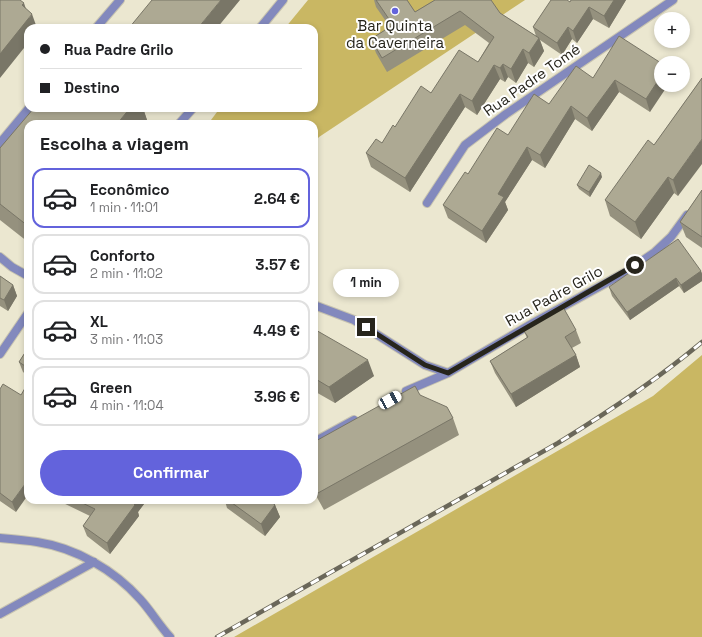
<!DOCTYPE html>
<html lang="pt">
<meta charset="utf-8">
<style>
:root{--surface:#fff;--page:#f6f6f6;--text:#202124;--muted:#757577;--line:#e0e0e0;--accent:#6363dc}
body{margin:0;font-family:"Space Grotesk",sans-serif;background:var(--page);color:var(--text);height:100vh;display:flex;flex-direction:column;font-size:15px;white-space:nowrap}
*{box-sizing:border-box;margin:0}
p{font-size:13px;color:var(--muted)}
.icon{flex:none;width:22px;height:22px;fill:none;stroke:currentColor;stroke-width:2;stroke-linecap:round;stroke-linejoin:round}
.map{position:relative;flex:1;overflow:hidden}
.sheet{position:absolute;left:24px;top:120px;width:294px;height:384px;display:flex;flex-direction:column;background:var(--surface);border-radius:12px;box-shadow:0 2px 6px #0003}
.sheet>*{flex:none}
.guide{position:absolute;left:24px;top:24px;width:294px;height:88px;border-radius:12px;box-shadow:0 2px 6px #0003;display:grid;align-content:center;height:88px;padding:0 16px;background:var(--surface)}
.buttons{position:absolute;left:654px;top:12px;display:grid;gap:8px}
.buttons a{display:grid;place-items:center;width:36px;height:36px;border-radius:50%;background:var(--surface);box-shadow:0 2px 6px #0003;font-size:20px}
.end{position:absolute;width:18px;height:18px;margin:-9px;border:5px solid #27251c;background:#fff;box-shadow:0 0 0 2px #fff}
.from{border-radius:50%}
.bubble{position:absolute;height:28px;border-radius:14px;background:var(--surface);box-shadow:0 2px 6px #0003;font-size:13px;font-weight:800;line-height:28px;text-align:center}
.car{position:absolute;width:12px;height:24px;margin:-12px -6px;border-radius:5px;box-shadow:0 0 3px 1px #0007;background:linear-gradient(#fff 24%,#345 0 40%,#fff 0 76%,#345 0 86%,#fff 0)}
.guide b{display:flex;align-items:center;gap:14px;height:38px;font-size:15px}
.guide b+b{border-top:1px solid var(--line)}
.guide i{width:10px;height:10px;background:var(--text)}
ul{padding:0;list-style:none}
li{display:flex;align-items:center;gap:12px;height:60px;margin:0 8px 6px;padding:0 8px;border:2px solid var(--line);border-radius:12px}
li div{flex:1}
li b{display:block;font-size:15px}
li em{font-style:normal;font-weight:800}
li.selected{border-color:var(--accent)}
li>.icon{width:36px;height:36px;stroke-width:1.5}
h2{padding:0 16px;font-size:18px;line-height:48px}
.button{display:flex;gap:8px;margin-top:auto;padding:8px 16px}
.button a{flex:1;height:46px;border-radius:24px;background:var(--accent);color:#fff;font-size:16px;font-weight:800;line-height:46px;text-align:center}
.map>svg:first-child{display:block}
.green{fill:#c9b763}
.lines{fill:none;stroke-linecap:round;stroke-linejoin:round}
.minor-casing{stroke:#c8c4b0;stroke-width:10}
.minor{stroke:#8389bd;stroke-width:8}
.rail-casing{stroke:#6a6759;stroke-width:4.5}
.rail{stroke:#fff;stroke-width:3;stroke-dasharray:9;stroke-linecap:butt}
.wall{fill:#95917e}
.shaded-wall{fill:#797667}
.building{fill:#ada993;stroke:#797667}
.route{stroke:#27251c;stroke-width:5}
.poi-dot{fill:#6363dc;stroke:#fff;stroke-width:1.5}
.labels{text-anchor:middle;stroke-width:4;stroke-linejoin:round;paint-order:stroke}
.poi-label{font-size:15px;fill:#27251c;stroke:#fff}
.street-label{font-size:15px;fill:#27251c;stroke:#fff}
</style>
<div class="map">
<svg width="702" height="637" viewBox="0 0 702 637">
<rect width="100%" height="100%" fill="#ebe7d0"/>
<!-- green -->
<path class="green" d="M308 0H525L319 137 314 143V124H208L220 108H314V28H285Z
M702 355V637H234L653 396Z"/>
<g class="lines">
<!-- minor casing -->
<g class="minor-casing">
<path id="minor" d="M96 28 120 0
M260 28 283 0
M179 124 193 108
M0 143 29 108
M427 203 465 145 506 114 673 0
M0 257 12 267 28 276
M314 305 354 320 425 365 448 373
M0 354 28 313
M406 391 448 373 533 323 626 272 655 252 671 237 687 215
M314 442 354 420
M0 538C12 539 25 540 37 542 76 548 114 570 140 599 151 611 159 625 170 637
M0 614 94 562"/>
</g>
<!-- minor -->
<use href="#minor" class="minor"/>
<!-- rail casing -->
<g class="rail-casing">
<path id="rail" d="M217 637 558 443C608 412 657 380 702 342"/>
</g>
<!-- rail -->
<use href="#rail" class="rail"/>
</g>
<!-- wall -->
<path class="wall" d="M374 0H407L415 12 435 0 500 13 536 36 533 27 570 2 626 0 609 28 593 19 577 43 572 39 562 55 540 40 544 51 534 67 528 63 516 83 508 77 505 82 500 79 477 115 465 107 410 192 371 167 366 153 382 143 395 127 431 93 478 62 489 43 465 25 387 72 376 53 371 39 390 27 376 7Z
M661 63 650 112 619 92 592 131 575 119 545 168 532 160 505 202 508 210 486 243 448 218 443 205 468 174 508 135 549 104 593 78Z
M702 78 678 196 674 193 641 239 610 216 605 200 654 145Z
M34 108H143L147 120 144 124H28V242L0 220V148Z
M602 177 590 197 579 189 577 185Z
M702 190V248L686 237 680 222Z
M701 271 702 274V281L684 293 679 286 630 320 612 296 609 287Z
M0 276 13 285 17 296 8 311 0 306Z
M314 329 374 376 335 403 314 391Z
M576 330 581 343 572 348 576 355 580 367 516 407 495 373 490 361 527 338 524 331Z
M28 348V376L23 372 19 362Z
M0 389 16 512 0 501Z
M420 395 453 418 459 435 324 510 314 492V442Z
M57 500H147L138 512 139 516 110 554 87 536 83 526 90 516Z
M223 500H269L275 505 280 517 265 536 227 508 225 501Z"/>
<!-- shaded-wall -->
<path class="shaded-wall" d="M221 0H240L217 28H198Z
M614 0H626L609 28 604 16Z
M24 3 29 18 32 14 37 28H28V43L0 78V54L22 5Z
M589 7 593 19 577 43 573 31Z
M568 27 572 39 562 55 557 43Z
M539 38 544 51 534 67 529 53Z
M523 49 528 63 516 83 511 69Z
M503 64 508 77 505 82 500 68Z
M494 65 500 79 477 115 472 101Z
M661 76V85H668L650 112 646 99Z
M615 80 619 92 592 131 587 118Z
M460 94 465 107 410 192 405 178Z
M571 106 575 119 545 168 540 155Z
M130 108H143L147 120 144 124H117Z
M702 139V164L678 196 673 180Z
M527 147 532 160 505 202 508 210 486 243 482 231 498 194Z
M601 173 602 177 590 197 589 192Z
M668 177 674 193 641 239 635 222Z
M701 271 702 274V281L684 293 681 285Z
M676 278 679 286 630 320 627 312Z
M13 285 17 296 8 311 4 300Z
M576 355 580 367 516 407 511 394Z
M368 360 374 376 335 403 329 387Z
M28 480V495L16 512 12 502Z
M135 500H147L138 512 139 516 110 554 107 543Z
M275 505 280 517 265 536 261 524Z"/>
<!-- building -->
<path class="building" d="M0 0H20L24 3 22 5 32 14 0 54Z
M152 0H221L198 28H129Z
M376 0H407L415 12 435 0H491L500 13 539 38 529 53 523 49 511 69 503 64 500 68 494 65 472 101 460 94 405 178 366 153 376 139 382 143 393 125 395 127 421 86 431 93 459 50 478 62 494 37 460 11 382 58 371 39 393 25Z
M551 0H567L570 2 571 0H614L604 16 589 7 573 31 568 27 557 43 533 27Z
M619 36 661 63V76L646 99 615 80 587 118 571 106 540 155 527 147 498 194 504 197 482 231 443 205 465 172 468 174 497 128 508 135 534 94 549 104 576 66 593 78Z
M702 78V139L673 180 668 177 635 222 605 200 648 140 654 145Z
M34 108H130L117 124H28V226L0 204V148Z
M589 165 601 173 589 192 577 185Z
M702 190V237L680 222Z
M678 239 701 271 681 285 676 278 627 312 609 287Z
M0 276 13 285 4 300 0 298Z
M563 307 576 330 565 337 576 355 511 394 490 361 528 337 524 331Z
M314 329 368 360 329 387 314 378Z
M28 348V368L19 362Z
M28 383V480L12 502 0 493V389L3 384 21 395Z
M415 386 420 395 447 407 453 418 318 493 314 486V442Z
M76 500H135L133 503 135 505 107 543 83 526 95 509Z
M228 500H269L275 505 261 524Z"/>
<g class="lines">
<!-- route -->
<path class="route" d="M366 327 425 365 448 373 635 265"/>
</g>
<!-- markers -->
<circle class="poi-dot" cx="395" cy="11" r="4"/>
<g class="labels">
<!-- poi labels -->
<g class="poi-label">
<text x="395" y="31">Bar Quinta<tspan x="395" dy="17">da Caverneira</tspan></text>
</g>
<!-- street labels -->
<g class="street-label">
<text transform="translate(532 80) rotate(-35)" y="5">Rua Padre Tomé</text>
<text transform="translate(554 296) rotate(-29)" y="5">Rua Padre Grilo</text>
</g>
</g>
</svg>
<div class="buttons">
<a>+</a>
<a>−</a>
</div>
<i class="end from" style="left:635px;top:265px"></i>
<i class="end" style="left:366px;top:327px"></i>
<div class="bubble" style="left:333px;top:269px;width:66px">1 min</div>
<i class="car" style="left:390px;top:400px;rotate:61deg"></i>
<div class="guide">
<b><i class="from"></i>Rua Padre Grilo</b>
<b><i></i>Destino</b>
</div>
<section class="sheet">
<h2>Escolha a viagem</h2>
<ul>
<li class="selected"><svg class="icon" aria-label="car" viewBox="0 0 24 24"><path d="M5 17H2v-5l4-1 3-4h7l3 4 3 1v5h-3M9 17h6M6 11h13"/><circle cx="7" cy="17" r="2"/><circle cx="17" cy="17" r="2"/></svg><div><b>Econômico</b><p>1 min · 11:01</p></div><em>2.64 €</em></li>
<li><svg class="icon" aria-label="car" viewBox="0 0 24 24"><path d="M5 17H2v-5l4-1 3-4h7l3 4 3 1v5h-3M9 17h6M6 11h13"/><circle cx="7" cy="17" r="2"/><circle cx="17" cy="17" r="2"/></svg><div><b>Conforto</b><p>2 min · 11:02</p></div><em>3.57 €</em></li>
<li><svg class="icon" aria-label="car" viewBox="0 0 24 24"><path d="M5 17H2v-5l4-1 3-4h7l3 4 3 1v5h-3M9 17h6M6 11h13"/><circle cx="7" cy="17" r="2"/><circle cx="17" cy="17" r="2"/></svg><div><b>XL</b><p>3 min · 11:03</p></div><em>4.49 €</em></li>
<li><svg class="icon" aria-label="car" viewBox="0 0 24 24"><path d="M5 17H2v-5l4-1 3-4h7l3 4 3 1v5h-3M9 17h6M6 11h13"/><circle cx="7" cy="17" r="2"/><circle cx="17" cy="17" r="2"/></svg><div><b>Green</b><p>4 min · 11:04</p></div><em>3.96 €</em></li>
</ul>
<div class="button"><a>Confirmar</a></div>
</section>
</div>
